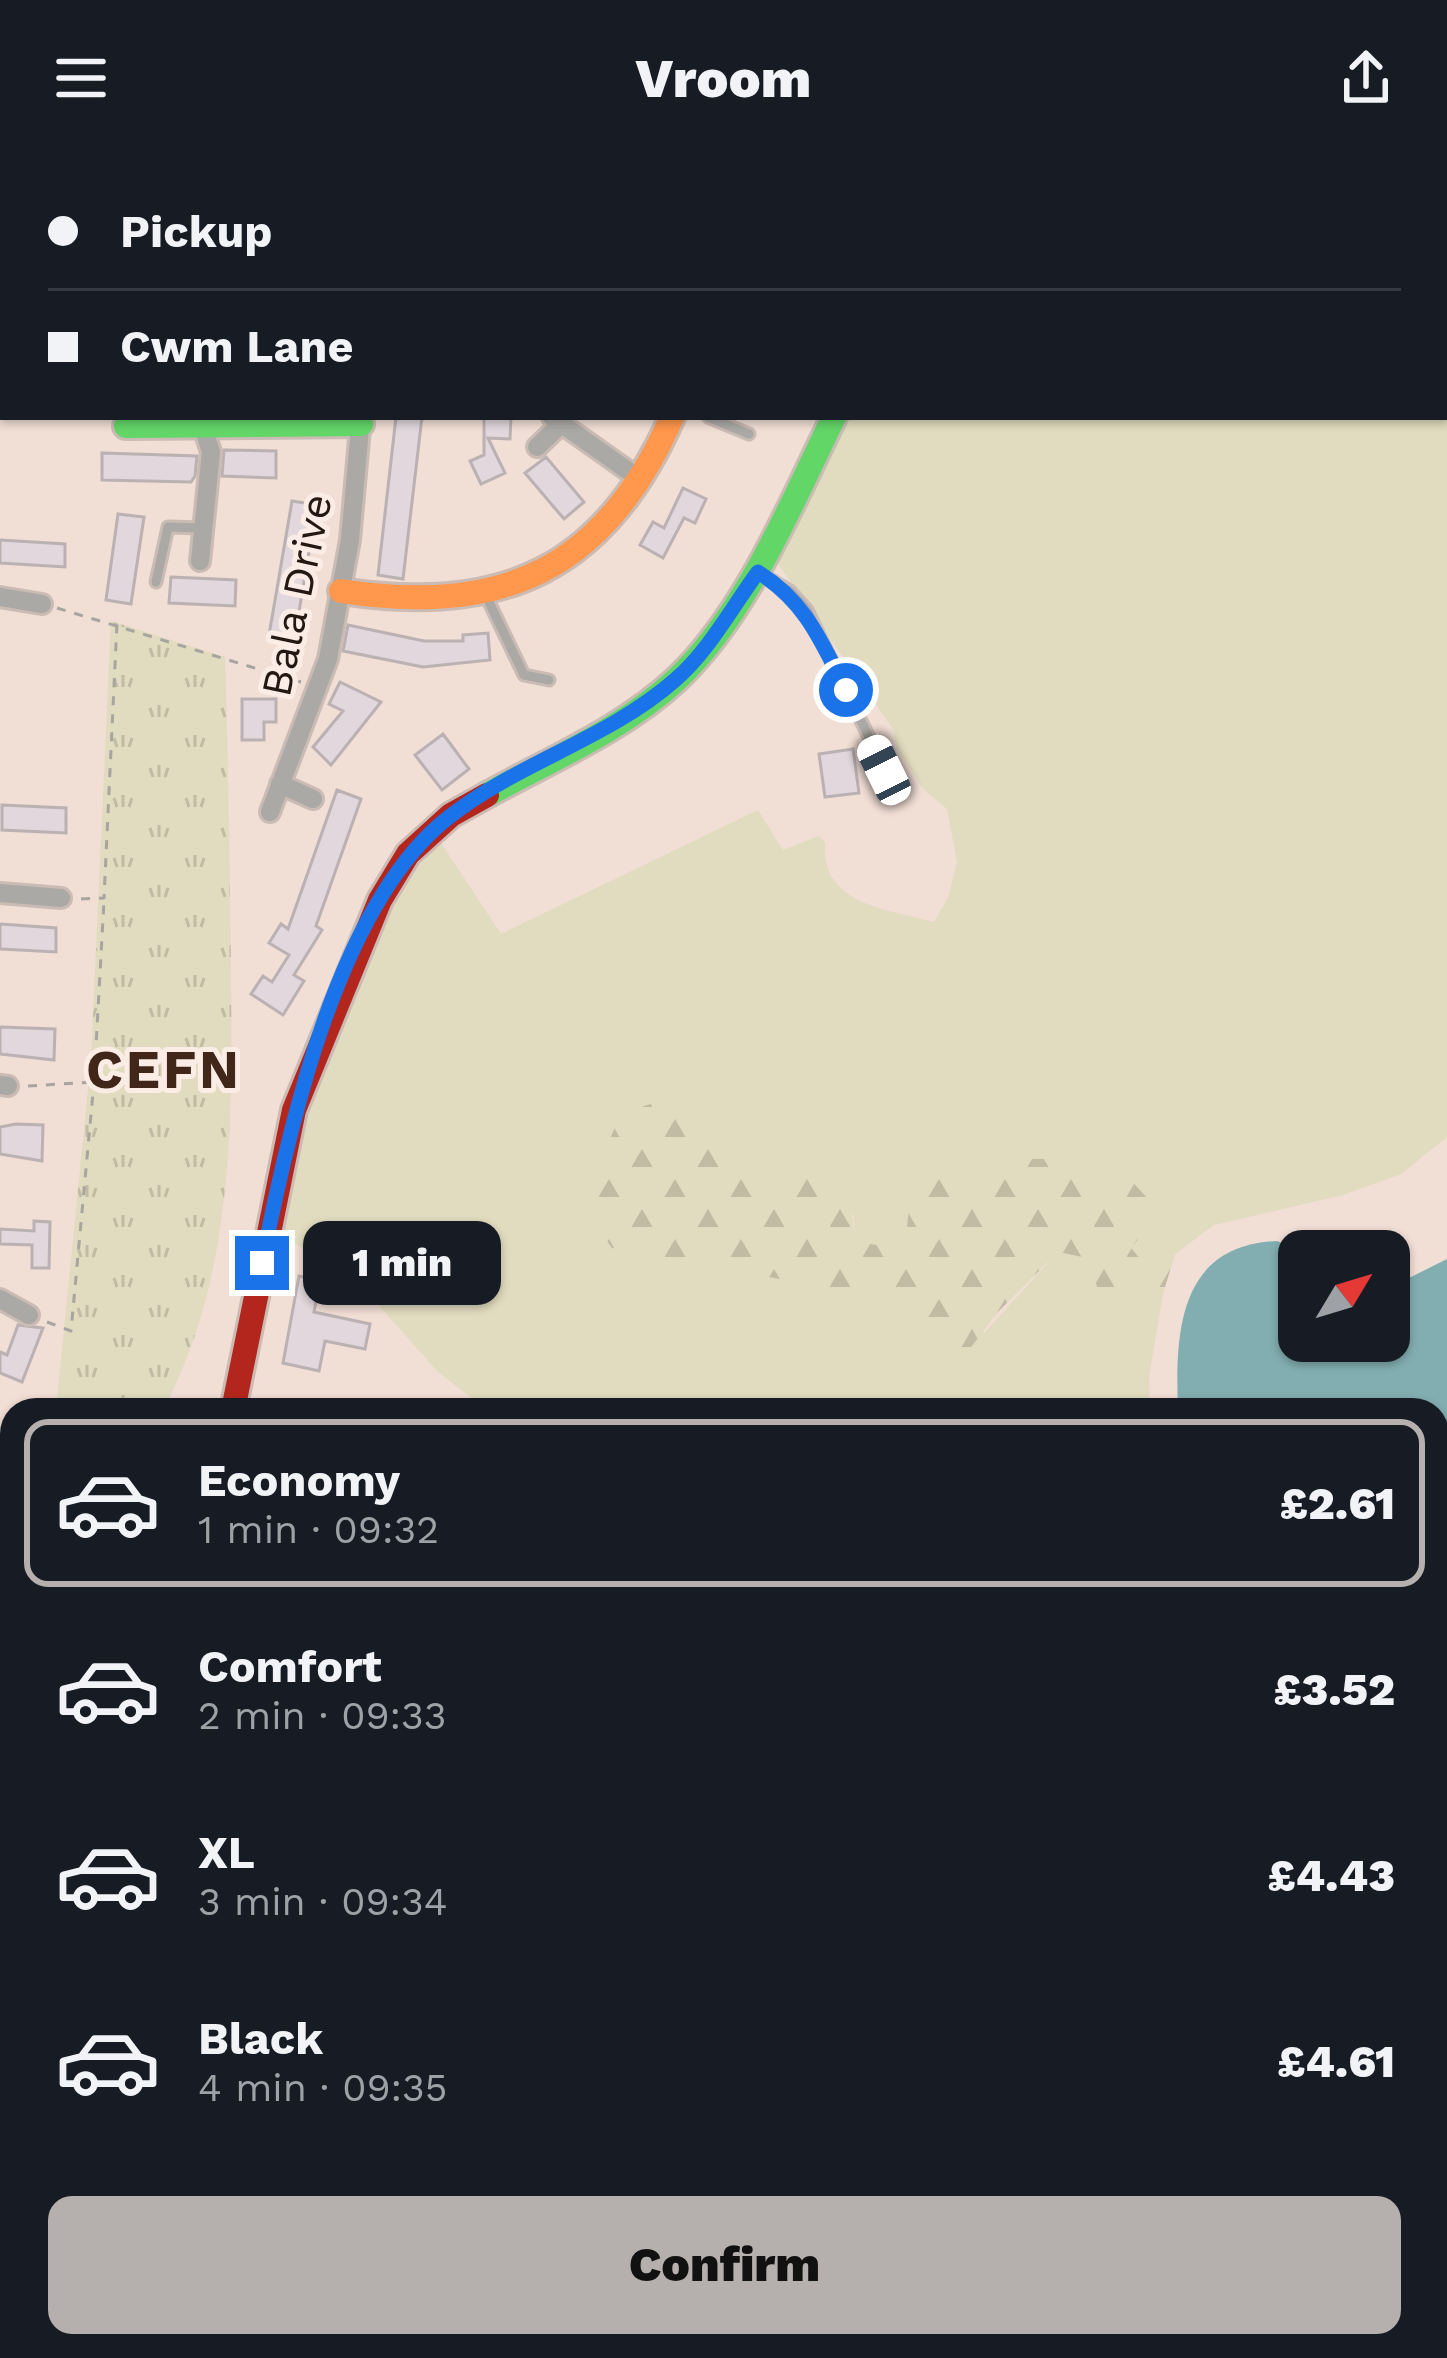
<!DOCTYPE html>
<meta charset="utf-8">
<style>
:root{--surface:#171b24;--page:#242831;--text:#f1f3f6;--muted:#9ea1a6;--line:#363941;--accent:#b5b0ae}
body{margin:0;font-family:"Work Sans",sans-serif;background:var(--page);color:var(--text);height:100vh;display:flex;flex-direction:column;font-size:45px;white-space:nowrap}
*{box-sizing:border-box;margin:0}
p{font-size:39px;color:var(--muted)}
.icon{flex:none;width:66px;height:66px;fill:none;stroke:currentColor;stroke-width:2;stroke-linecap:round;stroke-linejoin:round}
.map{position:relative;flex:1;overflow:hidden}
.sheet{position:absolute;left:0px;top:1242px;width:1449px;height:960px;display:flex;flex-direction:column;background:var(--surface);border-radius:36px 36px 0 0;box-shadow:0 3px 9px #0004}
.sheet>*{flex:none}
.guide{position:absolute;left:0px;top:0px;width:1449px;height:264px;box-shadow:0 3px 9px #0004;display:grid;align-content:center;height:264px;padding:0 48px;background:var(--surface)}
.needle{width:78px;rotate:52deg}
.buttons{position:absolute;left:1278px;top:1074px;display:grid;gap:24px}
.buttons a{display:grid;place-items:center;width:132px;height:132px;border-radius:24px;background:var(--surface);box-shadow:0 3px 9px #0004;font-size:60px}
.end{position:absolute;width:54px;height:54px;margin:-27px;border:15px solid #1a73e8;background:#fff;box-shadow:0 0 0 6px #fff}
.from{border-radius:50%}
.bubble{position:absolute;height:84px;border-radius:24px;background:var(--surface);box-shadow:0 3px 9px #0004;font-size:39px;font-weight:800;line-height:84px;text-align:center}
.car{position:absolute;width:36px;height:72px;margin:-36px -18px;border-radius:15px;box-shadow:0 0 9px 3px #0007;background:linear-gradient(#fff 24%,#345 0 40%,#fff 0 76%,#345 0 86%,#fff 0)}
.guide b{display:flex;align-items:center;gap:42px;height:114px;font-size:45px}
.guide b+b{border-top:3px solid var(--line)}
.guide i{width:30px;height:30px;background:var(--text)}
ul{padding:21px 0 0;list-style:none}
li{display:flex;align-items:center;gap:36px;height:168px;margin:0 24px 18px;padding:0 24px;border:6px solid transparent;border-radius:24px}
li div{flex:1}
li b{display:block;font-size:45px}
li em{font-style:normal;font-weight:800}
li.on{border-color:var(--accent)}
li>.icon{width:108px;height:108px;stroke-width:1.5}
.cta{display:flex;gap:24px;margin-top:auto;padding:24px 48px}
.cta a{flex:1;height:138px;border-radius:24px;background:var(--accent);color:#111;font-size:48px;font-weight:800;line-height:138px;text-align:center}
header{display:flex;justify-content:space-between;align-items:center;height:156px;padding:0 48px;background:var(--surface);font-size:54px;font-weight:800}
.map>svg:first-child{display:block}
.green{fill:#e1dbbf}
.forest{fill:url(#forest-firs)}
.park{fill:url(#park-tufts)}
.water{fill:#83aeb1}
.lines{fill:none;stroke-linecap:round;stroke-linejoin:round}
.canal{stroke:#83aeb1;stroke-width:21}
.building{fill:#e1d7dc;stroke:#bbb1b3;stroke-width:3}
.lane-casing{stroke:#cabbb4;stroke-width:15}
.street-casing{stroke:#cabbb4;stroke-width:24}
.fast-casing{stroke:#cabbb4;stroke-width:30}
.slow-casing{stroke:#cabbb4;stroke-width:30}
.jam-casing{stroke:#cabbb4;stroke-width:30}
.path{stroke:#a8a49f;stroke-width:3;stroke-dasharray:9 9;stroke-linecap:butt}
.lane{stroke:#aba9a5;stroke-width:9}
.street{stroke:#aba9a5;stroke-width:18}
.fast{stroke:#63d668;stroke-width:24}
.slow{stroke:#ff974d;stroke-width:24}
.jam{stroke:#b3261e;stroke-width:24}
.route{stroke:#1a73e8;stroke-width:15}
.labels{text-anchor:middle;stroke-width:10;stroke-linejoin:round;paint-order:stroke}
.street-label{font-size:42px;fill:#241812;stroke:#fbede6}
.district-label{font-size:54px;font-weight:bold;letter-spacing:3px;fill:#412719;stroke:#fbede6}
</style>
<header><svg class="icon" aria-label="menu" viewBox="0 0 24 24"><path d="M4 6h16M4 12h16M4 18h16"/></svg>Vroom<svg class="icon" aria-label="share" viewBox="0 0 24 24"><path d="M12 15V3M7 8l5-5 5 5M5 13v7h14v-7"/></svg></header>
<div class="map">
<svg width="1447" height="2202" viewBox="0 0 1447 2202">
<defs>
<pattern id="forest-firs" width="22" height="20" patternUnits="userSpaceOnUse" patternTransform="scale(3)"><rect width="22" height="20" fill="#e1dbbf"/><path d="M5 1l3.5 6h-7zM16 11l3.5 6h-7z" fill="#c1bba3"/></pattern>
<pattern id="park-tufts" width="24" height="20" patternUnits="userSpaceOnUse" patternTransform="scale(3)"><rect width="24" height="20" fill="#e1dbbf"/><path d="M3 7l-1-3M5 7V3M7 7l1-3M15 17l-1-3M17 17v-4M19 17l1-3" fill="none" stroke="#c1bba3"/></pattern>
</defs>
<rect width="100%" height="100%" fill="#f1ded5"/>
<!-- green -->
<path class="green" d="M889 0H1447V981L1401 1018 1343 1039 1214 1069 1175 1098 1144 1107 1130 1091 1128 1021 1088 1027C1017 982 1035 1011 970 1022 956 1025 936 1017 922 1014L909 1051 906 1094 855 1086 854 1060 809 1020 782 1024 722 1000 608 989 602 1028 587 1059 612 1092 887 1143 936 1182 985 1176 1058 1096 1087 1102 1099 1136 1163 1138 1149 1221 1150 1254H470L474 1244 437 1215 361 1129 283 1080 300 959 386 752 439 684 501 778 758 654 783 694 819 680 825 687C821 749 886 753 934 766L948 742 957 706 947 653 923 633 897 593 893 573 774 402 846 261H1446V3Z
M1437 1823 1447 1826V2202H780V2190H1437Z
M12 2092V2190H107L115 2202H0L11 2158Z"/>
<!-- forest -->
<path class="forest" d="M681 942 716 967 723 1000 782 1024 809 1020 848 1033 856 1086 905 1093 909 1051 922 1013 968 1023 1017 1003H1050L1088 1027 1128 1021 1160 1056 1131 1092 1144 1107 1175 1098 1163 1138 1099 1136 1087 1102 1058 1096 997 1157 969 1194 936 1182 887 1143 612 1092 587 1059C621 991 587 954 681 942Z
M440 2190H710L714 2202H444Z"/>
<!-- park -->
<path class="park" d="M111 465 225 501C228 605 230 709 231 814 232 963 235 1119 163 1254H56L91 903Z"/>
<!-- water -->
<path class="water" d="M1277 1085 1301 1095 1299 1185H1389V1123L1411 1121 1447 1103V1441L1437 1452V1254H1178C1175 1175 1179 1089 1277 1085Z"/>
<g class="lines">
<!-- canal -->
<path class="canal" d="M1437 1603 1447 1602
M364 2190 366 2202"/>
</g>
<!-- building -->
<path class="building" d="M396 261H422L403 423 378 419Z
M484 261H511L510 283 488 282 505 317 481 328 470 305 484 299Z
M224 294 276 295V322L222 320Z
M102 297 197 300 195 320 191 326 102 324Z
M546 301 584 346 564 363 525 317Z
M683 332 706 343 695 367 684 362 663 402 640 389 653 366 664 372Z
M292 345 317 349 294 485 269 479Z
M118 358 144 361 131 448 106 444Z
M0 384 65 388V411L0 407Z
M171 421 236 424 235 450 169 447Z
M348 469 424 485H463V479L488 477 490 504 423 511 343 495Z
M340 526 381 546 331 609 313 591 343 555 329 548Z
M242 543H276V566H264V584H242Z
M443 578 469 613 442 634 415 599Z
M853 593 859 637 825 641 819 598Z
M337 634 361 643 316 770 322 774 294 819 304 825 283 859 251 838 263 820 272 826 289 799 269 787 281 768 288 773Z
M2 649 66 652V677L2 674Z
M0 768 56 772V796L0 793Z
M0 871 55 873 54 904 0 898Z
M16 968 43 969 42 1005 0 998V971Z
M34 1065 50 1066 49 1112H32V1089L0 1088V1073L34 1075Z
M299 1120 320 1125 314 1156 370 1168 365 1193 325 1185 319 1215 283 1207Z
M18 1169 43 1172 22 1226 0 1217V1196L7 1199Z"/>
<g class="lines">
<!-- lane casing -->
<g class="lane-casing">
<path id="lane" d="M54 0 58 3
M181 0 183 3
M210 3V0
M708 261 749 278
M758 416 790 435 807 454 885 614
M156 426 168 371 205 372
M487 442 524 519 549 524
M1437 1485 1447 1473
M1437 1612 1447 1611
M112 2190 120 2202"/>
</g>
<!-- street casing -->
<g class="street-casing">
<path id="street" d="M764 0 765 3
M419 3 421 0
M650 3 651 0
M552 261 641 324
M537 291 561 268
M200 405 211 296 203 271
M0 441 42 448
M280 628 313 643
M270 656 328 503 350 384 361 261
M0 737 61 742
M0 929 8 930
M0 1143 29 1159
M0 1541 12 1554
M0 1721 12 1737
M0 2042 12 2022"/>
</g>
<!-- fast casing -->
<g class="fast-casing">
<path id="fast" d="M126 270 361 268
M487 639C550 604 624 573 677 523 747 457 792 346 834 261"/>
</g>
<!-- slow casing -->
<g class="slow-casing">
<path id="slow" d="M341 435C502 460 605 414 672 261
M0 1598 12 1587"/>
</g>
<!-- jam casing -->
<g class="jam-casing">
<path id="jam" d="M880 0V3
M233 1254 294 954 380 744 408 698 451 659 487 639"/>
</g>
<!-- path -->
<path class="path" d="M57 452 301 526
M81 743 104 742 117 467
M28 930 94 926 104 745
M47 1166 71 1175 94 926
M0 1661 12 1668
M346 2190 348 2202
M347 2197 373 2192
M466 2202 472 2190
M521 2202 524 2190"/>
<!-- lane -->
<use href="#lane" class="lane"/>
<!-- street -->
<use href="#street" class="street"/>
<!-- fast -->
<use href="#fast" class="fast"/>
<!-- slow -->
<use href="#slow" class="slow"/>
<!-- jam -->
<use href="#jam" class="jam"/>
</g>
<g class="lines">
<!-- route -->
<path class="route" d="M262 1107C288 974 338 747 449 661 519 606 608 583 675 524 708 496 733 450 758 416 806 446 821 485 846 534"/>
</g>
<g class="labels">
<!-- street labels -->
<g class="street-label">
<text transform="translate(296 439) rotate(-78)" y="15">Bala Drive</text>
</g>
<!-- district labels -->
<g class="district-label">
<text x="164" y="932">CEFN</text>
</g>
</g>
</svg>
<div class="buttons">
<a><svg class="needle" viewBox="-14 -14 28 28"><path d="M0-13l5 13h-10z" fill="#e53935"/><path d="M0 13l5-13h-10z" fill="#9ea1a6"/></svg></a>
</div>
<i class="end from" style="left:846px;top:534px"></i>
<i class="end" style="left:262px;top:1107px"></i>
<div class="bubble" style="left:303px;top:1065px;width:198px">1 min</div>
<i class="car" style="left:884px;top:614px;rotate:334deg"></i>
<div class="guide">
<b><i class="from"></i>Pickup</b>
<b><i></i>Cwm Lane</b>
</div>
<section class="sheet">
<ul>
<li class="on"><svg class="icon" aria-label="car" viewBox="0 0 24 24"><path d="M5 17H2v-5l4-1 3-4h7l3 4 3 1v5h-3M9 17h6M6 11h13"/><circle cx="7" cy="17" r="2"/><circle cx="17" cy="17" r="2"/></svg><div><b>Economy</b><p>1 min · 09:32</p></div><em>£2.61</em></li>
<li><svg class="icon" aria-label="car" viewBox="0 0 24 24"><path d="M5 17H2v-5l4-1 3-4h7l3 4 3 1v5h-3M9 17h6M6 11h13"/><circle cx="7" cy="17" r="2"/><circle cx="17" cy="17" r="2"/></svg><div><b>Comfort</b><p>2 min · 09:33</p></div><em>£3.52</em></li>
<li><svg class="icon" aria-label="car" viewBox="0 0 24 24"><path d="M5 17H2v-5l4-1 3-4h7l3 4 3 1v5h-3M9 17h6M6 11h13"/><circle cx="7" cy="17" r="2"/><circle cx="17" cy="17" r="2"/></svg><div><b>XL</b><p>3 min · 09:34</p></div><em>£4.43</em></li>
<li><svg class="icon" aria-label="car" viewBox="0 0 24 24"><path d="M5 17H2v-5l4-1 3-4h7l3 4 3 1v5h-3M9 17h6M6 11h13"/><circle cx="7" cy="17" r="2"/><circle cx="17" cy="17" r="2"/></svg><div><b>Black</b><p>4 min · 09:35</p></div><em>£4.61</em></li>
</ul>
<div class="cta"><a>Confirm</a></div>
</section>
</div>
